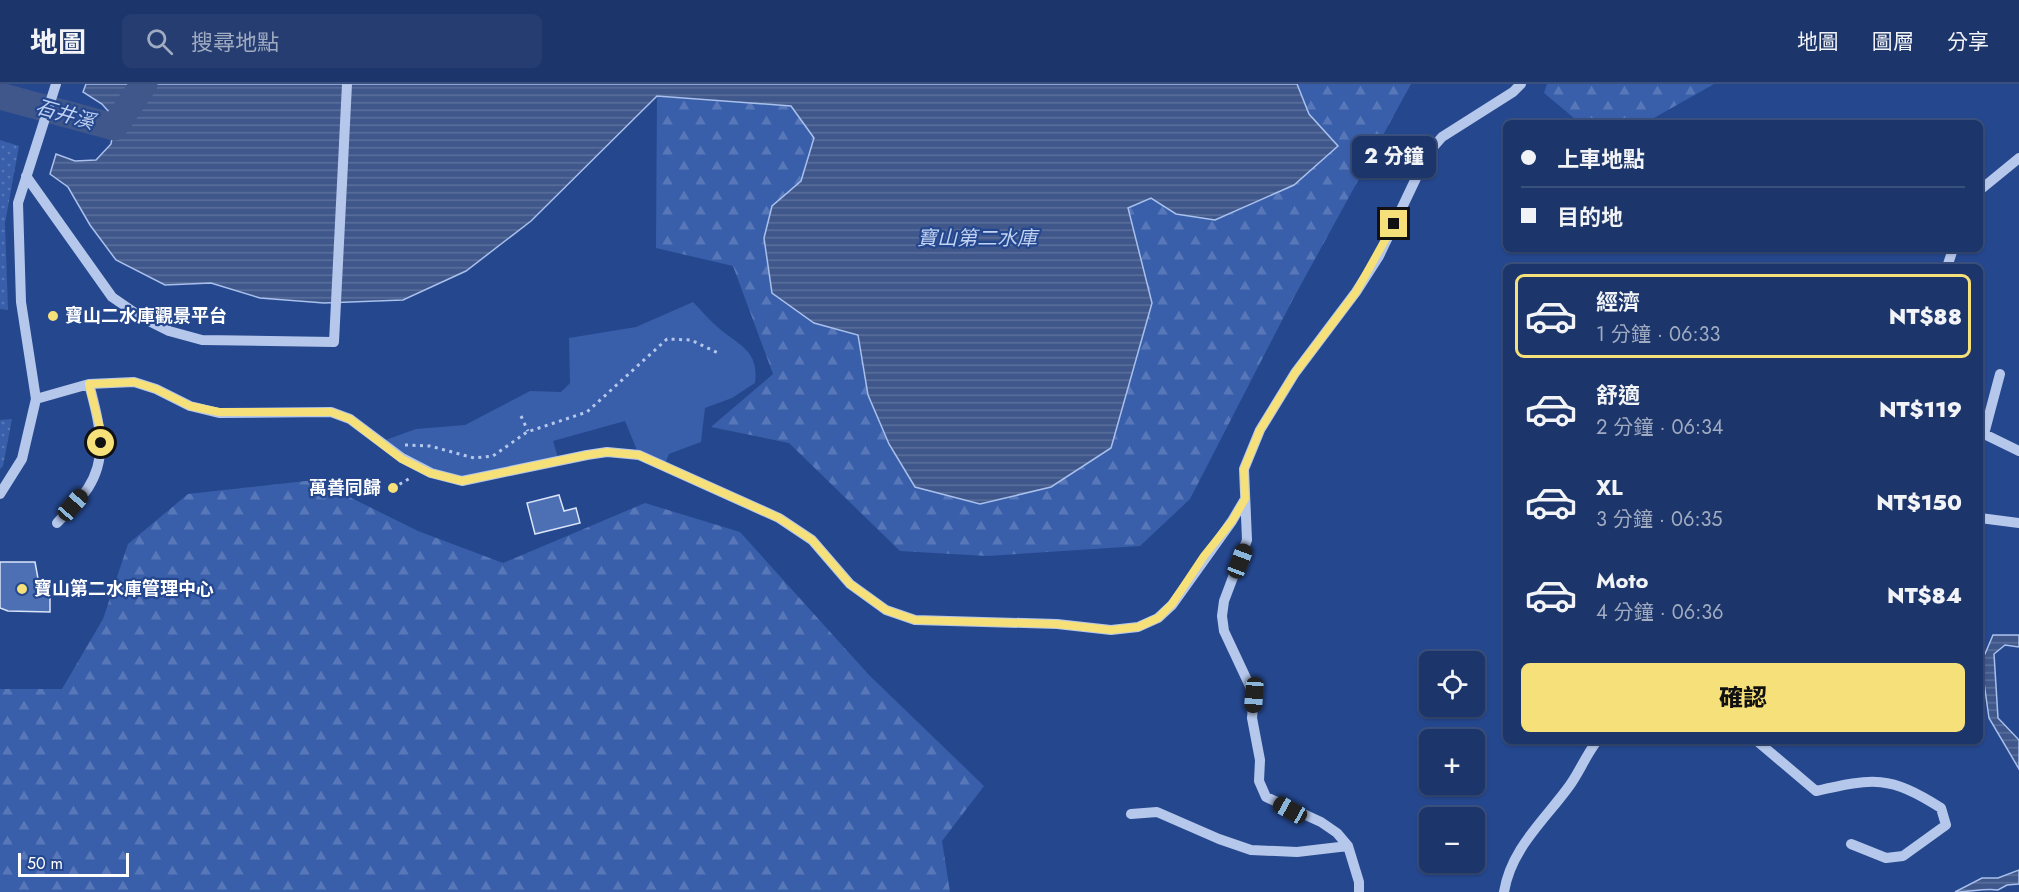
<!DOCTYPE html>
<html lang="zh-TW">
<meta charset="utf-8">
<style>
:root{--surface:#1c356a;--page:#253d70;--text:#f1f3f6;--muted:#a0abc1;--line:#3a507e;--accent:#f5e079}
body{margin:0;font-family:Jost,"Noto Sans TC",sans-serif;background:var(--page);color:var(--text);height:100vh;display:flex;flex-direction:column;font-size:22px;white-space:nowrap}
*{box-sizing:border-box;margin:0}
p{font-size:20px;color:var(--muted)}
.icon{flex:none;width:33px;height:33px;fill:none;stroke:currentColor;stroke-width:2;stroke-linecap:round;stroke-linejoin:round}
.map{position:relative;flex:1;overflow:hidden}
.side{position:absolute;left:1503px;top:180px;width:480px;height:480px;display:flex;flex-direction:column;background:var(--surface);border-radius:9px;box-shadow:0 2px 4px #0004,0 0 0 2px var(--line)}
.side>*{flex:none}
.hud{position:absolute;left:1503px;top:36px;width:480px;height:132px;border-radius:9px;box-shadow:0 2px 4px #0004,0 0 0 2px var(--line);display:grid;align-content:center;height:132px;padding:0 18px;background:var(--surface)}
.controls{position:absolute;left:1419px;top:567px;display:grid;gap:12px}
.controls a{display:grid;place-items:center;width:66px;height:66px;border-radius:9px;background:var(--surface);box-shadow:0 2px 4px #0004,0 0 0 2px var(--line);font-size:30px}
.scale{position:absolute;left:18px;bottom:15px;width:111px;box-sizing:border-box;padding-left:6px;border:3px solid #fff;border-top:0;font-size:16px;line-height:21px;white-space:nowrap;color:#fff;-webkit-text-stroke:4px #25478e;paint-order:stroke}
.end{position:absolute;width:27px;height:27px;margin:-14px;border:8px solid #f5e079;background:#111;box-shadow:0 0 0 3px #111}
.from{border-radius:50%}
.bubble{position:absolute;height:42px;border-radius:9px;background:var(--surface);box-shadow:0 2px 4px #0004,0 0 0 2px var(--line);font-size:20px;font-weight:800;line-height:42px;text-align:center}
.car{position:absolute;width:18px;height:36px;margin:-18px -9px;border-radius:8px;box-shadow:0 0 4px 2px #0007;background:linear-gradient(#222 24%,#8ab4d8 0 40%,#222 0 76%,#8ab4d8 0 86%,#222 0)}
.hud b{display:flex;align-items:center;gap:21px;height:57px;font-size:22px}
.hud b+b{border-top:2px solid var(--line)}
.hud i{width:15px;height:15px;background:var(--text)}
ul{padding:10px 0 0;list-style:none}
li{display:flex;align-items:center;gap:18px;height:84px;margin:0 12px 9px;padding:0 6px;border:3px solid transparent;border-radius:9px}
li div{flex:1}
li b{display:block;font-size:22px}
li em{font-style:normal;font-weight:800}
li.current{border-color:var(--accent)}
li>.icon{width:54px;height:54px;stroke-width:1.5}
.action{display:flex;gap:12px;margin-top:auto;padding:12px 18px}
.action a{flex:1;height:69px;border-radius:9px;background:var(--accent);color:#111;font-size:24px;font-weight:800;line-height:69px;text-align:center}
header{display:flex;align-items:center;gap:36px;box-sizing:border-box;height:84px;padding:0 30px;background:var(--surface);border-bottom:2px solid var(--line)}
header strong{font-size:28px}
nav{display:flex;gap:33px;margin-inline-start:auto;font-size:21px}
.search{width:420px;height:54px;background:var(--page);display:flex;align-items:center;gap:15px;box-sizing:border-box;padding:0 21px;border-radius:9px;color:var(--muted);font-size:22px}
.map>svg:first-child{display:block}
.grass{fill:url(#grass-dots)}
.forest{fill:url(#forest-firs)}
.park{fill:#395fab}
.water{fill:url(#water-rules);stroke:#a9c0ec;stroke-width:1.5}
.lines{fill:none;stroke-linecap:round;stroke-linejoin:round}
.river{stroke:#3f578b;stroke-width:27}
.building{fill:#4d70b5;stroke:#dae4f8;stroke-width:1.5}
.path{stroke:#b5c7eb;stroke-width:3;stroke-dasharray:3 4.5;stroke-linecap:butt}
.minor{stroke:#b5c7eb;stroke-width:10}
.route{stroke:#f5e079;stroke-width:8}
.poi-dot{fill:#f5e079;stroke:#25478e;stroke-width:2}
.labels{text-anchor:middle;stroke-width:4.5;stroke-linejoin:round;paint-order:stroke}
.poi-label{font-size:18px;font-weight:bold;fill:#fff;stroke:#25478e;text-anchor:start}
.water-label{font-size:20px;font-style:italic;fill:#c1d2f2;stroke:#25478e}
</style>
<header>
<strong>地圖</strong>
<div class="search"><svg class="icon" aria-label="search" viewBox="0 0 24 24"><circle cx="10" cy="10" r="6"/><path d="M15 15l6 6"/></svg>搜尋地點</div>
<nav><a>地圖</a><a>圖層</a><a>分享</a></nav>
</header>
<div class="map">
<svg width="2019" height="808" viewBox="0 0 2019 808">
<defs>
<pattern id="grass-dots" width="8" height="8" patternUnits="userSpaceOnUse" patternTransform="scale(1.5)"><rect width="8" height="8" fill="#395fab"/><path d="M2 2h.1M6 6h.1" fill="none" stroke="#5777b8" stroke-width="1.8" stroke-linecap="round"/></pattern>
<pattern id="forest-firs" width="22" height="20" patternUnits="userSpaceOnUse" patternTransform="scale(1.5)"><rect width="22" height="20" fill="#395fab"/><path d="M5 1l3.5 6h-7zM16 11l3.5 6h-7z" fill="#5777b8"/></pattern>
<pattern id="water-rules" width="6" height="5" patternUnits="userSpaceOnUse" patternTransform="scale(1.5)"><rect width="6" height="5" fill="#3f578b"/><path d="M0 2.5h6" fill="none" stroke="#5c709c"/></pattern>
</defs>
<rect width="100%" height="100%" fill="#25478e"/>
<!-- grass -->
<path class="grass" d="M0 56 19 62 5 139 8 226 0 225Z
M12 335 3 382 0 385V336Z"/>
<!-- forest -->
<path class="forest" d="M1297 0H1411L1293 215 1190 415 1140 462 987 472 900 467 789 359 711 343 773 290 733 182 656 164 657 12 791 22 814 54 801 97 772 122 764 154 814 239 858 251 868 311 889 360 915 403 980 420 1051 403 1111 364 1152 219 1128 125 1151 114 1176 130 1337 62 1309 30Z
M1547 0H1714L1645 39H1580L1544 9Z
M315 396 418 447 503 479 645 419 740 448 869 591 984 702 942 757 950 808H0V605H62L103 535 128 460 188 410Z"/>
<!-- park -->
<path class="park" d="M693 218C702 227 711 238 721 246 742 263 759 268 755 299L732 314 705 324 701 358 669 370 664 382 639 371 625 337 553 357 559 377 462 397 431 389 380 358 416 345 465 341 530 307 561 308 570 299 569 254 636 243Z"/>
<!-- water -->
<path class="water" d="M86 0H1297L1309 30 1338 62 1294 101 1215 136 1176 130 1151 114 1128 124 1152 219 1111 364 1051 403 980 420 915 403 889 360 868 311 858 251 814 239 772 209 764 154 772 122 801 97 814 54 791 22 657 12 531 137 466 187 403 216 324 219 260 214 211 199 165 201 116 176 90 141 68 103 50 90 56 70 75 77 96 76 111 60 115 35 102 20 83 8Z
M1993 551H2019V563L2005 561 1994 570 1998 634 2019 656V685L1989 634 1980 570H1985Z
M2019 786V800L2007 801 1998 806C1984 804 1970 808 1955 808L1982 794H1998Z"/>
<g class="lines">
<!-- river -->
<path class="river" d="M0 12 114 43 144 0"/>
</g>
<!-- building -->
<path class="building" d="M559 411 564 427 576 424 580 439 535 450 527 419Z
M0 478H35L39 500 50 509V528L8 527 0 524Z"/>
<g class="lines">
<!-- path -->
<path class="path" d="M521 332 528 347
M405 361 430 362 474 374 493 372 527 348 587 328 667 255 691 256 718 269
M393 404 412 393"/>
<!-- minor -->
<path class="minor" d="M26 92 112 213 141 233 169 247 202 256 334 258 347 0
M1980 106 2019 74
M1947 183 1953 165
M36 315 89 300 134 298 156 305 190 322 219 329 331 328 350 335 402 374 431 389 462 397 587 371 607 368 639 371 779 434 812 456 850 500 886 526 915 536 1057 540 1111 546 1138 543 1158 534 1172 521 1232 437 1245 415
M1980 348 2019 367
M1984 350 2000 290
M0 410 22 375 36 315 21 218 18 119 56 0
M1980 434 2019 439
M57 439C67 428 80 416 88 404 110 370 98 335 89 300
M1757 657 1816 707C1874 694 1889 691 1941 724L1946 741 1903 772 1886 774 1851 760
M1131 730 1157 728 1219 755 1251 766 1297 768 1348 762
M1359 808V798L1348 762 1337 749 1321 738 1266 713 1259 697 1260 676 1252 634 1254 611 1224 547 1222 532 1224 517 1247 456 1244 385 1260 346 1295 289 1356 208 1379 172 1428 69 1442 53 1513 8 1521 0
M1504 808C1511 764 1545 736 1570 701 1580 687 1586 671 1597 657"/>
</g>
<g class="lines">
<!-- route -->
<path class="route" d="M101 359 100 344 89 300 134 298 156 305 190 322 219 328H331L350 335 402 375 430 389 462 397 587 371 607 368 639 371 779 434 812 456 850 500 886 526 915 536 1056 540 1111 546 1138 543 1158 534 1172 520 1204 472 1232 437 1245 415 1244 385 1260 346 1295 289 1356 208 1394 140"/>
</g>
<!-- markers -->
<g class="poi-dot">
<circle cx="53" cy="232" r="6"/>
<circle cx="393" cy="404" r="6"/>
<circle cx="22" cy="505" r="6"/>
</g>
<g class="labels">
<!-- poi labels -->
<g class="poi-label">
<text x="65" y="238">寶山二水庫觀景平台</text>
<text x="381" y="410" text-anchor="end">萬善同歸</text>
<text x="34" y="511">寶山第二水庫管理中心</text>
</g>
<!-- water labels -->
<g class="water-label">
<text transform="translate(65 30) rotate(16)" y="7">石井溪</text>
<text x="977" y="161">寶山第二水庫</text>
</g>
</g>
</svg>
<div class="controls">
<a><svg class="icon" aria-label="locate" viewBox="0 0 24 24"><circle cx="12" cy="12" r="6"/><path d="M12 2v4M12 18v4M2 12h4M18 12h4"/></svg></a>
<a>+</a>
<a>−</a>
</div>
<div class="scale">50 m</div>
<i class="end from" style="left:101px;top:359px"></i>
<i class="end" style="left:1394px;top:140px"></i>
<div class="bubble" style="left:1352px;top:52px;width:84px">2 分鐘</div>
<i class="car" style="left:73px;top:421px;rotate:41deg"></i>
<i class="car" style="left:1240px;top:477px;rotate:21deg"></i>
<i class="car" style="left:1254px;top:611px;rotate:184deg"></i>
<i class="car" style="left:1290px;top:726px;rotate:299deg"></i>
<div class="hud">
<b><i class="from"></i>上車地點</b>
<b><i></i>目的地</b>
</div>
<section class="side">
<ul>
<li class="current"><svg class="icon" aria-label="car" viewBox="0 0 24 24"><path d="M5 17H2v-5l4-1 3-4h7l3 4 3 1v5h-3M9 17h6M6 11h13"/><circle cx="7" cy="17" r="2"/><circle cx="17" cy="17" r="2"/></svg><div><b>經濟</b><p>1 分鐘 · 06:33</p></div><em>NT$88</em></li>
<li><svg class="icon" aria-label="car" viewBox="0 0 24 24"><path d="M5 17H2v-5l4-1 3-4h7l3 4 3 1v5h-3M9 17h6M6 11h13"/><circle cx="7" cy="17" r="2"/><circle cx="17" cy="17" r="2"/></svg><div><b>舒適</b><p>2 分鐘 · 06:34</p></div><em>NT$119</em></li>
<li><svg class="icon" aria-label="car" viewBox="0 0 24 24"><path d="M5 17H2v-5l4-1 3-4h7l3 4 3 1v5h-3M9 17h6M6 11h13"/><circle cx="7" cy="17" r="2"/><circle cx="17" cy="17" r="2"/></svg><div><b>XL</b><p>3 分鐘 · 06:35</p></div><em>NT$150</em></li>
<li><svg class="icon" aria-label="car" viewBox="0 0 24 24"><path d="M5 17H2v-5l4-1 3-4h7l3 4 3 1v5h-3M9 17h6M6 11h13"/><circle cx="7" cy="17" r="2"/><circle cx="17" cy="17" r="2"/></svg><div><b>Moto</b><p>4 分鐘 · 06:36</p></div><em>NT$84</em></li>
</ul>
<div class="action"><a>確認</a></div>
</section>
</div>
